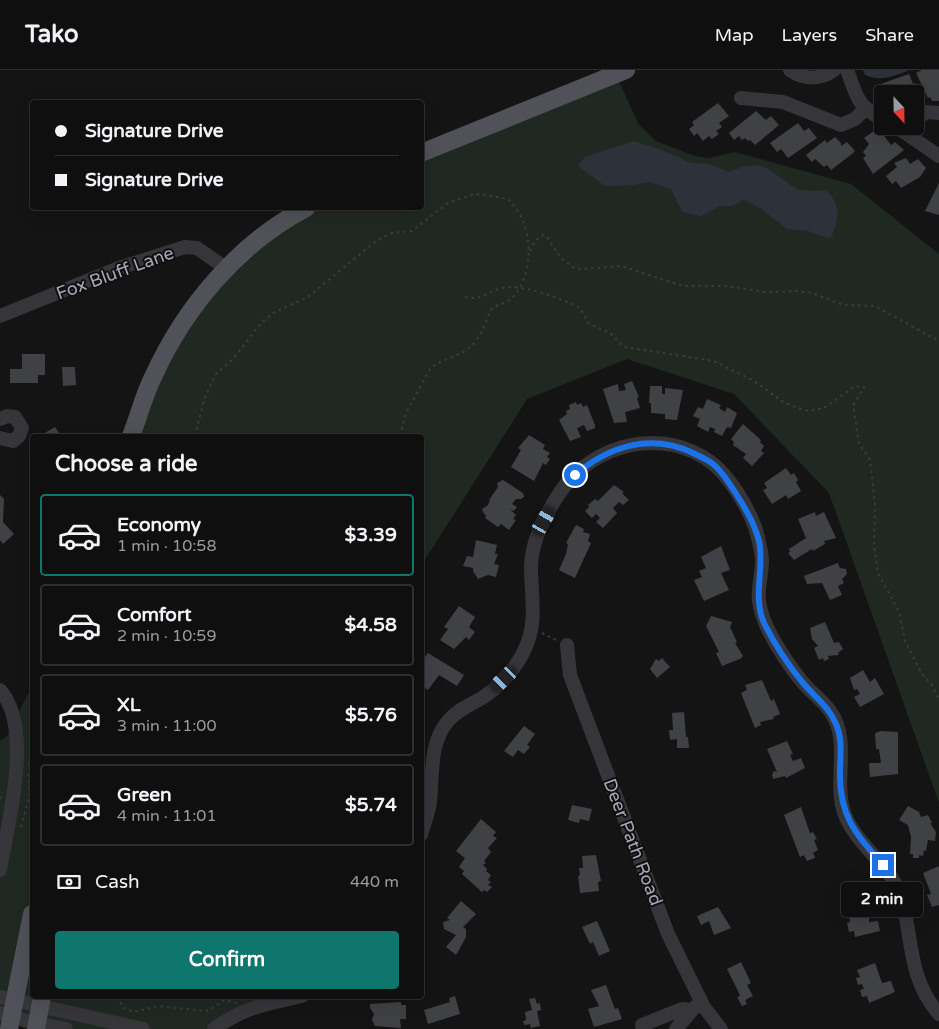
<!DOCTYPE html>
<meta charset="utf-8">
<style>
:root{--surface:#0f0f10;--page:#181819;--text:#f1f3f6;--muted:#9b9c9f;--line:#2f2f30;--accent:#0f766e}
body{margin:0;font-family:"Varela Round",sans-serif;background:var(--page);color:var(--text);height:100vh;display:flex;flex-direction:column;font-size:19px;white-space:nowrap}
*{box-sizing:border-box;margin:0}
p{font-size:16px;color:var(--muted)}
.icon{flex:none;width:28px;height:28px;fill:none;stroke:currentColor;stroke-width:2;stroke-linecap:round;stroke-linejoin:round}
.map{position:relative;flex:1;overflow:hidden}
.details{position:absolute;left:30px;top:364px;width:394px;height:565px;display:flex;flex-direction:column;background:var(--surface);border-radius:5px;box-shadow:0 5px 20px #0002,0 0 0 1px var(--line)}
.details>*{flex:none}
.banner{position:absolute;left:30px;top:30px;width:394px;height:110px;border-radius:5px;box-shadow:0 5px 20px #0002,0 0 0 1px var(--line);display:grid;align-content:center;height:110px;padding:0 25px;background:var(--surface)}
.needle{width:32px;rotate:158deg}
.tools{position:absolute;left:874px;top:15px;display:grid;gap:10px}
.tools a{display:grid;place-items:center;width:50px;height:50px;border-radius:5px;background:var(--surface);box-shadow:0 5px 20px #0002,0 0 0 1px var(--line);font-size:25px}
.end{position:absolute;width:22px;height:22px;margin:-11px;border:6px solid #1a73e8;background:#fff;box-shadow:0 0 0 2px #fff}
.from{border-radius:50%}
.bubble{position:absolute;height:35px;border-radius:5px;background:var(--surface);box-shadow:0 5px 20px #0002,0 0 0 1px var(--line);font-size:16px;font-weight:700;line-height:35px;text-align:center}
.car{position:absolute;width:15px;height:30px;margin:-15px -8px;border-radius:6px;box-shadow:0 0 4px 1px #0007;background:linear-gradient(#222 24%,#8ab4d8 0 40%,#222 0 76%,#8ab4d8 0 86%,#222 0)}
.banner b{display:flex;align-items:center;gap:18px;height:48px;font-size:19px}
.banner b+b{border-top:1px solid var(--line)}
.banner i{width:12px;height:12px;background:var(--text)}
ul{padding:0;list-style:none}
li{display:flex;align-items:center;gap:15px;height:82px;margin:0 10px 8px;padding:0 15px;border:2px solid var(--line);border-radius:5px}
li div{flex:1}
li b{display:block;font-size:19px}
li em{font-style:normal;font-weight:700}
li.on{border-color:var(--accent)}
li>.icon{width:45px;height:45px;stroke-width:1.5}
h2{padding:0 25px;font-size:22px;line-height:60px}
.pay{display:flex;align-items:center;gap:12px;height:55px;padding:0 25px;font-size:19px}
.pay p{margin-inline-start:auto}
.primary-button{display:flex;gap:10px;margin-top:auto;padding:10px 25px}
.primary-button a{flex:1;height:58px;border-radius:5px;background:var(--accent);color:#fff;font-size:20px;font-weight:700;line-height:58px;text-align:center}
header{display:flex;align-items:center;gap:30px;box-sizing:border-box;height:70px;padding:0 25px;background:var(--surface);border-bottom:1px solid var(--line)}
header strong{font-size:24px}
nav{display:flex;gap:28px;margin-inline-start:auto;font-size:18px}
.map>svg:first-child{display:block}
.green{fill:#202822}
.water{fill:#2c323a}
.building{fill:#404145}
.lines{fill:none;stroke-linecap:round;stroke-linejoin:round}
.path{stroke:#3b3c41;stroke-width:2;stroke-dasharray:2.5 4;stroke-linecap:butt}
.minor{stroke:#35353a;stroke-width:14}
.major{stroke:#515259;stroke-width:18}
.route{stroke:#1a73e8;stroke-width:6}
.labels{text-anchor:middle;stroke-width:4;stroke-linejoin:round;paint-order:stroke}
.street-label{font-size:18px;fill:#a6a9b5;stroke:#0f0f10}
</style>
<header>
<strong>Tako</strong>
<nav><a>Map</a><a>Layers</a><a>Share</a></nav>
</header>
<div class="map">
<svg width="939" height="959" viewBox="0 0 939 959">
<rect width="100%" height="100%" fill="#141415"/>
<!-- green -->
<path class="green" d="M616 5 639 55 656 71 695 86 708 88 735 82 851 114 939 184V733L829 423 734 324 627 289 527 329 421 496V366H131L193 235 306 138H421V83Z
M32 616V926H289L214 959H66L12 946 9 959H0V671L7 666Z"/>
<!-- water -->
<path class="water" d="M863 0H909C895 6 881 12 865 5Z
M634 71 662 80 691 93 709 94 729 102C768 85 767 103 798 119 807 123 816 119 825 121 830 122 831 125 833 129 841 143 837 156 830 169L808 161 787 159 760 138 744 130 732 136H720L701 146 682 142 671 119 650 112 633 115 605 116 578 96 585 87Z"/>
<!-- building -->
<path class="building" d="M922 0H939V31H932L930 27 928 28 916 3Z
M909 4 913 14 915 13 921 35 915 37V24H882L879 26 875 16Z
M718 33 729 46 719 53 722 57 716 61 719 64 712 69 709 66 703 71 697 63 694 66 689 59 694 55 692 52Z
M756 41 766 50 771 46 779 55 755 75 750 70 748 71 745 68 742 70 739 66 734 70 729 63Z
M798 53 804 61 809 58 817 68 788 88 781 79 777 82 770 73Z
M878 58 891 75 895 72 904 80 873 104 863 88 866 86 863 82 869 74 864 68Z
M835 67 841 73V76L847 72 855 81 852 84 831 100 827 95 824 97 815 89 812 92 806 85 825 70 827 73Z
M906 88 910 94 918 89 926 98 920 107 901 118 896 111 892 114 886 106 897 97 894 93Z
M939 113V145L925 141Z
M22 284H45V305H38V313H10V299H22Z
M62 297H75L76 315 63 316Z
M632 311 639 327 637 328 640 338 625 342 627 352 614 353 603 319 618 314 619 321 626 320 624 314Z
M650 316H662V324H665V318L683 320 677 350 665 349V344L651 343V333H649Z
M707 329 721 335 719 338 725 342 727 337 737 343 731 358 727 357 722 366 714 362 715 359 710 357 708 362 697 356 700 349 693 346 698 337 703 339Z
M576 332 577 335 581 333 583 337 587 335 595 355V358L587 361 584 355 577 358 581 367 570 371 559 350 567 344 566 341 570 339 569 335Z
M743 354 761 370 760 372 764 376 761 381 764 383 752 396 743 388 746 384 733 375 734 372 731 369Z
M55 357 61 366H47L45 363Z
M529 365 545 375 543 379 550 383 547 387 550 389 546 395 543 393 534 411 511 397 521 380 518 378Z
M786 398 791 405 794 403 798 410 796 412 801 421 788 429 786 425 772 434 763 420 767 418 764 413Z
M503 410 523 423 524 427 521 429H516L512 434 517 437 514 441 510 439 516 445 513 449 516 450 509 460 501 454 498 457 485 448 486 446 483 442 482 439 487 436 490 431 489 430 498 417 497 413Z
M614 415 624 422 622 423 629 430 623 435 619 432 613 438 617 443 603 458 596 452 600 448 596 444 592 448 585 441 589 437 588 435 595 429 598 431Z
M0 425 4 429 3 452 14 464 3 474 0 470Z
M815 442 816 446 824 442 836 468 824 471 825 474 813 481 812 479 794 490 788 483 790 482 789 479 806 468 798 449Z
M576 455 584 459 583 462 590 464 588 471 591 473 575 508 559 500 566 484 568 474 566 473Z
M476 470 497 475 495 484H498L494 494 499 495 496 507 488 505 478 509 473 501V498L463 496 467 486 473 487Z
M721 476 730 500 721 503 729 520 704 531 694 510 702 507 699 501 706 498 701 487Z
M838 493 840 498 846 499 847 504 842 509 844 513 838 516 842 525 830 530 822 513 807 514 804 506Z
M459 536 475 547 469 557 475 562 469 570 466 567 454 579 440 570 448 559 444 557Z
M711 546 732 552 730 557 737 572 735 573 743 586 740 589 722 596 716 583 719 582 706 556Z
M825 552 834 573 839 572 843 579 838 583 839 585 828 586 829 589 824 591 823 588 819 590 814 578 818 576 812 569 810 558Z
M428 583 464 605 457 616 439 605 428 620 421 615V584L425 587Z
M662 588 670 597 657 608 650 599 656 589 659 591Z
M863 600 870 612 875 608 884 624 860 637 854 627 860 624 857 619 854 620 850 608Z
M762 610 771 631 774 629 780 644 773 647 774 649 760 652 761 655 755 658 741 623 747 620 745 615Z
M684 642 686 667H688L689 678H677V669L670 670 669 660H673L672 643Z
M524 656 535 664 527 675 530 677 524 684 518 680 513 687 504 681Z
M881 661 898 662V704L870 707 869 693H881L879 679H876L875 663Z
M787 671 793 684 790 685 793 691 801 688 805 698 786 708 785 706 773 709 772 705 774 701 777 702 767 679Z
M572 735 592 739 589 751 580 749 579 753 568 750Z
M908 736 919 742 921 747 928 745 932 753H930L936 762 935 771 928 770 926 781 924 780 923 786 919 785V788H913V784H910L911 767 908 755 899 750Z
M801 737 810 763 813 762 817 769 814 770 818 780 813 783 815 788 807 791 804 785 800 787 784 745Z
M481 749 496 762 493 766 497 768 488 778 491 782 484 791 486 793 483 795 487 799 486 801 491 805 488 810 491 812 488 815 492 817 487 822 484 820 482 822 462 804 464 801 459 797 465 788 456 781Z
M596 785 601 811 598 812 599 821 580 823 578 806 580 805 579 798H583L582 786Z
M939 796V835L932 837 927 825 931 824 923 803Z
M461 831 476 844 463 857 466 859V867L456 885 446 877 456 865 444 859 443 852 450 850 447 848Z
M867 832V835L872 834 874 847 869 848V852L878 851 880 861 855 867 854 861 849 862 847 853 850 852 848 835Z
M718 837 731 858 714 865 709 851 701 855 697 846Z
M597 851 610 881 599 886 593 872 590 874 582 857Z
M741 892 751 913 747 915 753 926 745 930 747 934 742 936 737 927 740 926 738 921 727 899Z
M875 893 882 913 891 911 895 922 869 933 867 926 862 927 860 920 864 919 862 914 858 915 856 908 860 907 857 900Z
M606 915 615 939 618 938 622 949 594 957 588 939 599 936 591 920Z
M455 926 460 944 428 954 424 940 450 932 449 928Z
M535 928 537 934 540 933 541 940 537 941 540 956 531 958 530 954 524 955 523 951 526 950 525 942 532 940 529 929Z
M401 932V935H406V949H400L401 958 375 956 372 950 374 944 370 938V934Z"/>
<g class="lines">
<!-- path -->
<path class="path" d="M530 181 535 171 543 165 547 167 561 188 574 198 583 199 621 196 683 216H725L766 222 797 221 812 223 843 235 875 236 939 271
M465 227C481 231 487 222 502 218 521 213 563 229 580 238L589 254 610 263 624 277 714 291 754 311 783 332 801 339 809 341 824 338 855 316 864 317 854 334V342L859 374 869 388 871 397 875 435 874 476 878 503 899 542 905 571 922 604 932 615 939 629
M195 366 204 330 215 305 233 289 261 253 273 243 308 227 376 171 392 163 412 161 448 133 472 125 482 124 508 129C533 152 536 201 513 227 507 233 499 234 492 238 484 253 481 271 465 281 453 288 440 290 430 299L406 343 400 366
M542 563 558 571
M29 696 32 684
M0 729 2 722
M21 757 30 723 28 701
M118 926 122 937 133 942 158 936 204 941 210 940 224 930 237 933"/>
<!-- minor -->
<path class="minor" d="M790 0C804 10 820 10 834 0
M847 0C857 26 856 35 882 49
M741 28 783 32 841 55 855 49 865 39
M915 49 927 42 939 43
M895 56 939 86
M0 246 119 198 185 177 197 178 227 199
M0 349 7 346 15 347 22 358 19 366 13 371 0 368
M567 575 570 605 668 864 704 937 721 959
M0 620C34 658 8 753 0 800
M421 765C424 754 429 742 430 731 433 705 429 673 448 651 457 640 470 635 482 628 501 616 519 595 527 574 537 550 531 524 531 498 531 472 546 443 561 421 594 373 664 356 712 393 730 407 747 436 755 457 758 467 762 481 762 492 761 517 754 523 764 550 771 569 791 599 805 615 813 624 823 631 830 641 852 671 832 711 845 745 858 778 894 796 903 833 912 872 910 912 939 944
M0 927 143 959
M0 943 37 954 66 959
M642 955 682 939 692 940
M214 959C243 937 268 934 302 926
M676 959 695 937"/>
<!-- major -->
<path class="major" d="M421 83 626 0
M131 366C139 346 144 324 154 305 185 237 239 173 306 138
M9 959 32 844
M36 959 42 926"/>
</g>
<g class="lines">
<!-- route -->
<path class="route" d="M575 405C609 376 650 363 693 383 699 386 707 389 713 394 723 402 731 416 738 427 747 441 755 455 759 471 765 499 752 525 764 553 774 573 789 596 803 613 815 627 829 637 836 654 843 670 840 686 840 702 839 746 856 764 883 795"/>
</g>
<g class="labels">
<!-- street labels -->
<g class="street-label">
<text transform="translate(115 203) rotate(-20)" y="6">Fox Bluff Lane</text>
<text transform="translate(633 772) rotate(69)" y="6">Deer Path Road</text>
</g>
</g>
</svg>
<div class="tools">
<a><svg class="needle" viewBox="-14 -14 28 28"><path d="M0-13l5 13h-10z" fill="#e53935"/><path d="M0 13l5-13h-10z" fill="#9b9c9f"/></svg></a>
</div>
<i class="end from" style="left:575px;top:405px"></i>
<i class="end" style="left:883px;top:795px"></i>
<div class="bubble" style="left:841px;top:812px;width:82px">2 min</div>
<i class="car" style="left:544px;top:451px;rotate:30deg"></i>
<i class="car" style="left:504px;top:609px;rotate:226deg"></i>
<div class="banner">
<b><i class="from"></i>Signature Drive</b>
<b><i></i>Signature Drive</b>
</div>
<section class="details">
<h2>Choose a ride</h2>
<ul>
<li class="on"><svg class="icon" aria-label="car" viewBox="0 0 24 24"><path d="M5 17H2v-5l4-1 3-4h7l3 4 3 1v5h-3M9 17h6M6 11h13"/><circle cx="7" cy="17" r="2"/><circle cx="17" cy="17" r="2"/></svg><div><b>Economy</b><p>1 min · 10:58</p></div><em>$3.39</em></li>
<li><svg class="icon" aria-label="car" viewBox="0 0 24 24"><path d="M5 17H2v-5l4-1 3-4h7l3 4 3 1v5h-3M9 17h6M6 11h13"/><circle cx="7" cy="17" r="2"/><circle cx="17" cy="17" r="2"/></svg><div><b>Comfort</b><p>2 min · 10:59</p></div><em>$4.58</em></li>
<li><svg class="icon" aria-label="car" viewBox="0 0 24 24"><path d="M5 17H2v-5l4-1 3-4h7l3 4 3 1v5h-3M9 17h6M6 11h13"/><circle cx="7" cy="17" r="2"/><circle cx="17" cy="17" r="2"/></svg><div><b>XL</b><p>3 min · 11:00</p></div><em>$5.76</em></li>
<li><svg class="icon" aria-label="car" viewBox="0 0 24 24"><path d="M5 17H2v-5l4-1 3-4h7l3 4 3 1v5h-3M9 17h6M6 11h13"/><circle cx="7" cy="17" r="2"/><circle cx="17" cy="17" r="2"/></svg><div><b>Green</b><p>4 min · 11:01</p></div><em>$5.74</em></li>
</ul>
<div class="pay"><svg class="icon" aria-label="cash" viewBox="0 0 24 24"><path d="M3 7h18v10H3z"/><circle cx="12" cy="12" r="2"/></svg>Cash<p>440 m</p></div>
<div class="primary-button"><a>Confirm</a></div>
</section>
</div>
